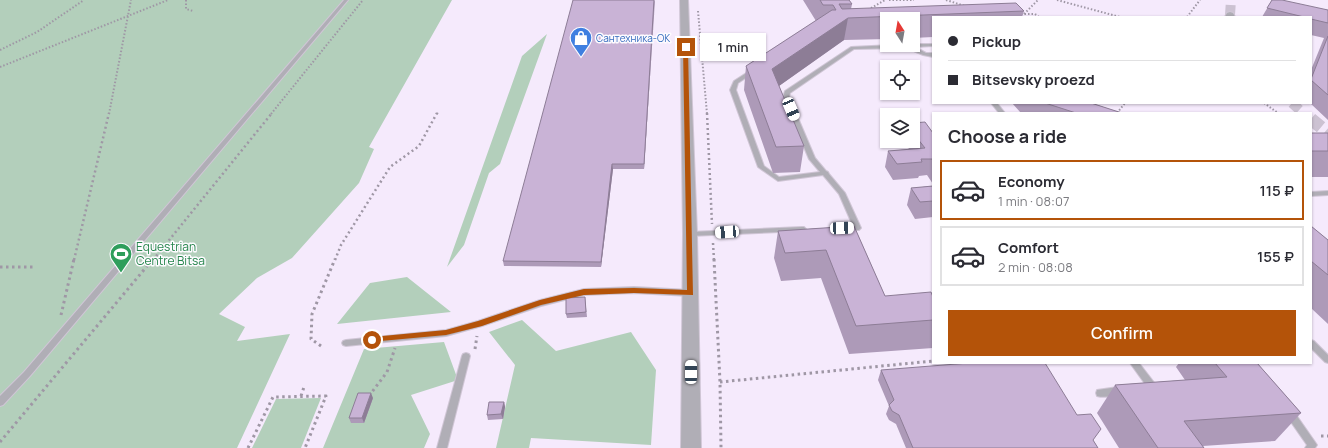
<!DOCTYPE html>
<meta charset="utf-8">
<style>
:root{--surface:#fff;--page:#f7f7f7;--text:#2b2b33;--muted:#7c7c81;--line:#e1e1e2;--accent:#b45309}
body{margin:0;font-family:Manrope,sans-serif;background:var(--page);color:var(--text);height:100vh;display:flex;flex-direction:column;font-size:15px;white-space:nowrap}
*{box-sizing:border-box;margin:0}
p{font-size:13px;color:var(--muted)}
.icon{flex:none;width:22px;height:22px;fill:none;stroke:currentColor;stroke-width:2;stroke-linecap:round;stroke-linejoin:round}
.map{position:relative;flex:1;overflow:hidden}
.drawer{position:absolute;left:932px;top:112px;width:380px;height:252px;display:flex;flex-direction:column;background:var(--surface);border-radius:0px;box-shadow:0 1px 3px #0004}
.drawer>*{flex:none}
.hud{position:absolute;left:932px;top:16px;width:380px;height:88px;border-radius:0px;box-shadow:0 1px 3px #0004;display:grid;align-content:center;height:88px;padding:0 16px;background:var(--surface)}
.needle{width:26px;rotate:349deg}
.controls{position:absolute;left:880px;top:12px;display:grid;gap:8px}
.controls a{display:grid;place-items:center;width:40px;height:40px;border-radius:0px;background:var(--surface);box-shadow:0 1px 3px #0004;font-size:20px}
.end{position:absolute;width:18px;height:18px;margin:-9px;border:5px solid #b45309;background:#fff;box-shadow:0 0 0 2px #fff}
.from{border-radius:50%}
.bubble{position:absolute;height:28px;border-radius:0px;background:var(--surface);box-shadow:0 1px 3px #0004;font-size:13px;font-weight:600;line-height:28px;text-align:center}
.car{position:absolute;width:12px;height:24px;margin:-12px -6px;border-radius:5px;box-shadow:0 0 3px 1px #0007;background:linear-gradient(#fff 24%,#345 0 40%,#fff 0 76%,#345 0 86%,#fff 0)}
.hud b{display:flex;align-items:center;gap:14px;height:38px;font-size:15px}
.hud b+b{border-top:1px solid var(--line)}
.hud i{width:10px;height:10px;background:var(--text)}
ul{padding:0;list-style:none}
li{display:flex;align-items:center;gap:12px;height:60px;margin:0 8px 6px;padding:0 8px;border:2px solid var(--line);border-radius:0px}
li div{flex:1}
li b{display:block;font-size:15px}
li em{font-style:normal;font-weight:600}
li.current{border-color:var(--accent)}
li>.icon{width:36px;height:36px;stroke-width:1.5}
h2{padding:0 16px;font-size:18px;line-height:48px}
.button{display:flex;gap:8px;margin-top:auto;padding:8px 16px}
.button a{flex:1;height:46px;border-radius:0px;background:var(--accent);color:#fff;font-size:16px;font-weight:600;line-height:46px;text-align:center}
.map>svg:first-child{display:block}
.green{fill:#b3cfbb}
.lines{fill:none;stroke-linecap:round;stroke-linejoin:round}
.street-tunnel-far1{stroke:#ccc2d2;stroke-width:10;stroke-dasharray:10 5;stroke-linecap:butt}
.street-tunnel{stroke:#ccc2d2;stroke-width:13;stroke-dasharray:13 6;stroke-linecap:butt}
.lane-casing{stroke:#d0c6d6;stroke-width:2}
.street-casing{stroke:#d0c6d6;stroke-width:2}
.path-far2{stroke:#9f97a5;stroke-width:2;stroke-dasharray:1.5 2;stroke-linecap:butt}
.path-far1{stroke:#9f97a5;stroke-width:2.5;stroke-dasharray:2 3;stroke-linecap:butt}
.path{stroke:#9f97a5;stroke-width:3;stroke-dasharray:2.5 3.5;stroke-linecap:butt}
.lane{fill:#b0aeb6;fill-rule:evenodd}
.street{fill:#b0aeb6;fill-rule:evenodd}
.wall{fill:#ad9ab8}
.shaded-wall{fill:#8d7d96}
.building{fill:#c9b3d6;stroke:#8d7d96}
.route{fill:#b45309}
.labels{text-anchor:middle;stroke-width:3;stroke-linejoin:round;paint-order:stroke}
.far-shop-label{font-size:10px;fill:#366cbe;stroke:#fdfbff;text-anchor:start}
.leisure-label{font-size:12px;fill:#27864d;stroke:#fdfbff;text-anchor:start}
</style>
<div class="map">
<svg width="1328" height="448" viewBox="0 0 1328 448">
<rect width="100%" height="100%" fill="#f5eafc"/>
<!-- green -->
<path class="green" d="M0 0H452L369 147 374 149 359 183 292 258 257 278 219 314 245 327 237 341 290 334 237 448H0Z
M547 34 500 164 489 173 464 245 447 267 522 56Z
M407 277 451 312 337 324 370 283Z
M522 320 556 351 631 332 656 370 651 445 531 438 529 448H496L515 365 489 332Z
M444 342 458 380 411 395 430 434 424 448H323L364 349Z
M321 398 301 448H252L276 399Z"/>
<g class="lines">
<!-- street-tunnel-far1 -->
<path class="street-tunnel-far1" d="M1230 15 1231 0
M1292 103 1303 113"/>
<!-- street-tunnel -->
<path class="street-tunnel" d="M1311 119 1328 133"/>
<!-- lane casing -->
<g class="lane-casing">
<path id="lane" d="M344 0H348L30 376 3 405 0 406V396L24 372Z
M913 44H933V46L915 47 926 53H933V57L923 55 907 48 854 49 790 93 789 97 815 158 826 171 828 172 829 174 845 193 861 228 859 230H844L842 228 844 226H853L839 194 823 175 778 181 758 167 730 90 734 81 751 70H755L756 71 738 83 736 90 764 166 779 177 820 172 809 159 783 97 785 91 851 47Z
M991 103H997L1005 113H999Z
M1328 191V195L1311 196V192Z
M802 227H804L806 229 804 231 690 236 686 234 690 232Z
M634 287 690 290 693 291 694 293 693 295 690 296 634 293 584 295 541 306 482 326 446 336 346 346 343 345 342 343 343 341 346 340 446 330 478 321 540 300 584 289Z
M1311 340 1314 341 1328 355V363L1325 362 1311 348Z
M466 353 469 354 470 356 447 448H437L462 356 463 354Z
M1130 363H1139L1156 385 1157 388C1155 392 1153 393 1149 392L1148 388Z
M1118 387 1121 388 1122 391 1121 394C1114 396 1104 398 1097 396L1096 393 1097 390Z
M1289 408 1292 409 1315 442 1317 445 1315 448H1305L1307 445 1284 412 1286 409Z"/>
</g>
<!-- street casing -->
<g class="street-casing">
<path id="street" d="M680 0H688L697 234 701 448H681L683 234Z
M1230 12 1233 13 1235 17H1225L1227 13Z"/>
</g>
<!-- path-far2 -->
<path class="path-far2" d="M186 0V9L193 11
M889 0H914
M946 0 965 6
M1057 0 1120 17
M868 10 885 0
M698 11 707 114
M1021 14H1035L1039 17
M1024 14 1038 0
M1187 17 1200 0
M0 50 37 32 84 0
M0 67 168 0
M1264 103 1278 113
M1117 113 1125 103
M109 114 131 0
M271 114 363 0
M437 114 438 112"/>
<!-- path-far1 -->
<path class="path-far1" d="M707 113 712 224
M713 243 714 260
M74 260 109 113
M153 260 272 113
M335 260 341 245 390 167 419 146 437 113"/>
<!-- path -->
<path class="path" d="M714 259 720 382 721 448
M0 267H36
M61 315 74 259
M321 346 311 339 312 314 335 259
M475 349 477 336
M720 382 933 361
M301 396 304 387
M369 396 387 372 395 348
M1321 436H1328
M0 442 153 259
M248 448 273 397 326 396 305 448"/>
<!-- lane -->
<use href="#lane" class="lane"/>
<!-- street -->
<use href="#street" class="street"/>
</g>
<!-- wall -->
<path class="wall" d="M655 0 644 169H613L601 267 504 266 503 261Z
M803 0H849L852 4 851 9 1024 11 1022 17H933V37L913 38V19H887V39L844 40 779 86 804 146 800 172 773 173 744 90 746 66 816 21Z
M1272 0 1328 10V120L1310 103H1311V70L1324 38 1311 35V17H1262Z
M1012 103H1091L1122 113H1021Z
M913 123 933 133V184L927 175 919 176 918 178 893 180 885 167 888 151 909 149 903 141H913Z
M1311 133H1328V177H1311Z
M933 186V217L915 219 907 205 911 188Z
M854 226 885 296 933 297V348L849 354 821 278 781 281 774 258 778 231Z
M1311 226 1328 240V324L1311 308Z
M585 297 587 317 567 318 566 314Z
M1179 363H1257L1301 413 1275 441 1203 446 1204 448H1119L1097 413 1115 385 1185 380 1176 367Z
M881 370 1093 440 1098 448H906L896 424 889 420 886 414 889 406 878 380Z
M373 398 364 423H351L349 418Z
M504 402 505 407 503 419 488 420 487 415Z"/>
<!-- shaded-wall -->
<path class="shaded-wall" d="M655 0 644 169V164Z
M848 18 844 40 769 93 772 69Z
M612 164 613 169 601 267V262Z
M371 393 373 398 364 423 362 418Z
M504 402 505 407 503 419 501 414Z"/>
<!-- building -->
<path class="building" d="M573 0H654L644 164H612L601 262 503 261Z
M820 0H849L852 4H839L842 9 1016 3 1024 11 848 18 772 69 804 146 776 147 746 66 832 10H836L833 5H823Z
M1272 0H1282L1328 10V23L1311 19V17H1304L1267 8Z
M1328 36V95L1311 80V79Z
M1045 103H1091L1122 113H1076Z
M925 122 933 133V161L932 159H921L922 162 897 164 888 151 925 148 913 133V123Z
M1311 133H1328V151H1311Z
M933 186V201L920 202 911 188Z
M854 226 885 296 931 292 933 297V320L856 326 826 250 785 253 778 231Z
M1311 226 1328 240V275L1311 261Z
M585 297 586 312 566 314V298Z
M969 363H1045L1077 415 1091 414 1101 429 1093 440 1098 448H913L899 415 892 411 889 405 894 400 881 370Z
M1215 363H1257L1301 413 1184 421 1204 448H1158L1115 385 1227 377Z
M358 393H371L362 418H349Z
M489 402H504L501 414 487 415Z"/>
<!-- route -->
<path class="route" d="M686 45 688 47 693 295 634 293 584 295 541 305 482 326 446 335 370 342V338L372 337 446 330 478 321 540 300 584 289 634 288 687 290 683 47Z"/>
<!-- icons -->
<defs>
<g id="shop-pin" transform="scale(1.15)"><path d="M0 17L-7.5 6A9.5 9.5 0 1 1 7.5 6Z" fill="#3f7fe0" stroke="#fdfbff"/><path d="M-5-2.5h2.3a2.7 3.5 0 0 1 5.4 0H5L5.5 6h-11ZM-1.5-2.5h3a1.5 2.3 0 0 0-3 0Z" fill="#fff"/></g>
<g id="stadium-pin" transform="scale(1.15)"><path d="M0 17L-7.5 6A9.5 9.5 0 1 1 7.5 6Z" fill="#2e9e5b" stroke="#fdfbff"/><path d="M0-5a6.5 5 0 1 0 0 10a6.5 5 0 1 0 0-10ZM-3.5-1.8h7v3.6h-7Z" fill="#fff"/></g>
</defs>
<g fill-rule="evenodd">
<use href="#shop-pin" x="581" y="38"/>
<use href="#stadium-pin" x="121" y="254"/>
</g>
<g class="labels">
<!-- far-shop labels -->
<g class="far-shop-label">
<text x="596" y="42">Сантехника-ОК</text>
</g>
<!-- leisure labels -->
<g class="leisure-label">
<text x="136" y="251">Equestrian<tspan x="136" dy="14">Centre Bitsa</tspan></text>
</g>
</g>
</svg>
<div class="controls">
<a><svg class="needle" viewBox="-14 -14 28 28"><path d="M0-13l5 13h-10z" fill="#e53935"/><path d="M0 13l5-13h-10z" fill="#7c7c81"/></svg></a>
<a><svg class="icon" aria-label="locate" viewBox="0 0 24 24"><circle cx="12" cy="12" r="6"/><path d="M12 2v4M12 18v4M2 12h4M18 12h4"/></svg></a>
<a><svg class="icon" aria-label="layers" viewBox="0 0 24 24"><path d="M12 4l9 5-9 5-9-5zM3 14l9 5 9-5"/></svg></a>
</div>
<i class="end from" style="left:372px;top:340px"></i>
<i class="end" style="left:686px;top:47px"></i>
<div class="bubble" style="left:700px;top:33px;width:66px">1 min</div>
<i class="car" style="left:791px;top:109px;rotate:157deg"></i>
<i class="car" style="left:842px;top:228px;rotate:88deg"></i>
<i class="car" style="left:727px;top:232px;rotate:266deg"></i>
<i class="car" style="left:691px;top:372px;rotate:0deg"></i>
<div class="hud">
<b><i class="from"></i>Pickup</b>
<b><i></i>Bitsevsky proezd</b>
</div>
<section class="drawer">
<h2>Choose a ride</h2>
<ul>
<li class="current"><svg class="icon" aria-label="car" viewBox="0 0 24 24"><path d="M5 17H2v-5l4-1 3-4h7l3 4 3 1v5h-3M9 17h6M6 11h13"/><circle cx="7" cy="17" r="2"/><circle cx="17" cy="17" r="2"/></svg><div><b>Economy</b><p>1 min · 08:07</p></div><em>115 ₽</em></li>
<li><svg class="icon" aria-label="car" viewBox="0 0 24 24"><path d="M5 17H2v-5l4-1 3-4h7l3 4 3 1v5h-3M9 17h6M6 11h13"/><circle cx="7" cy="17" r="2"/><circle cx="17" cy="17" r="2"/></svg><div><b>Comfort</b><p>2 min · 08:08</p></div><em>155 ₽</em></li>
</ul>
<div class="button"><a>Confirm</a></div>
</section>
</div>
